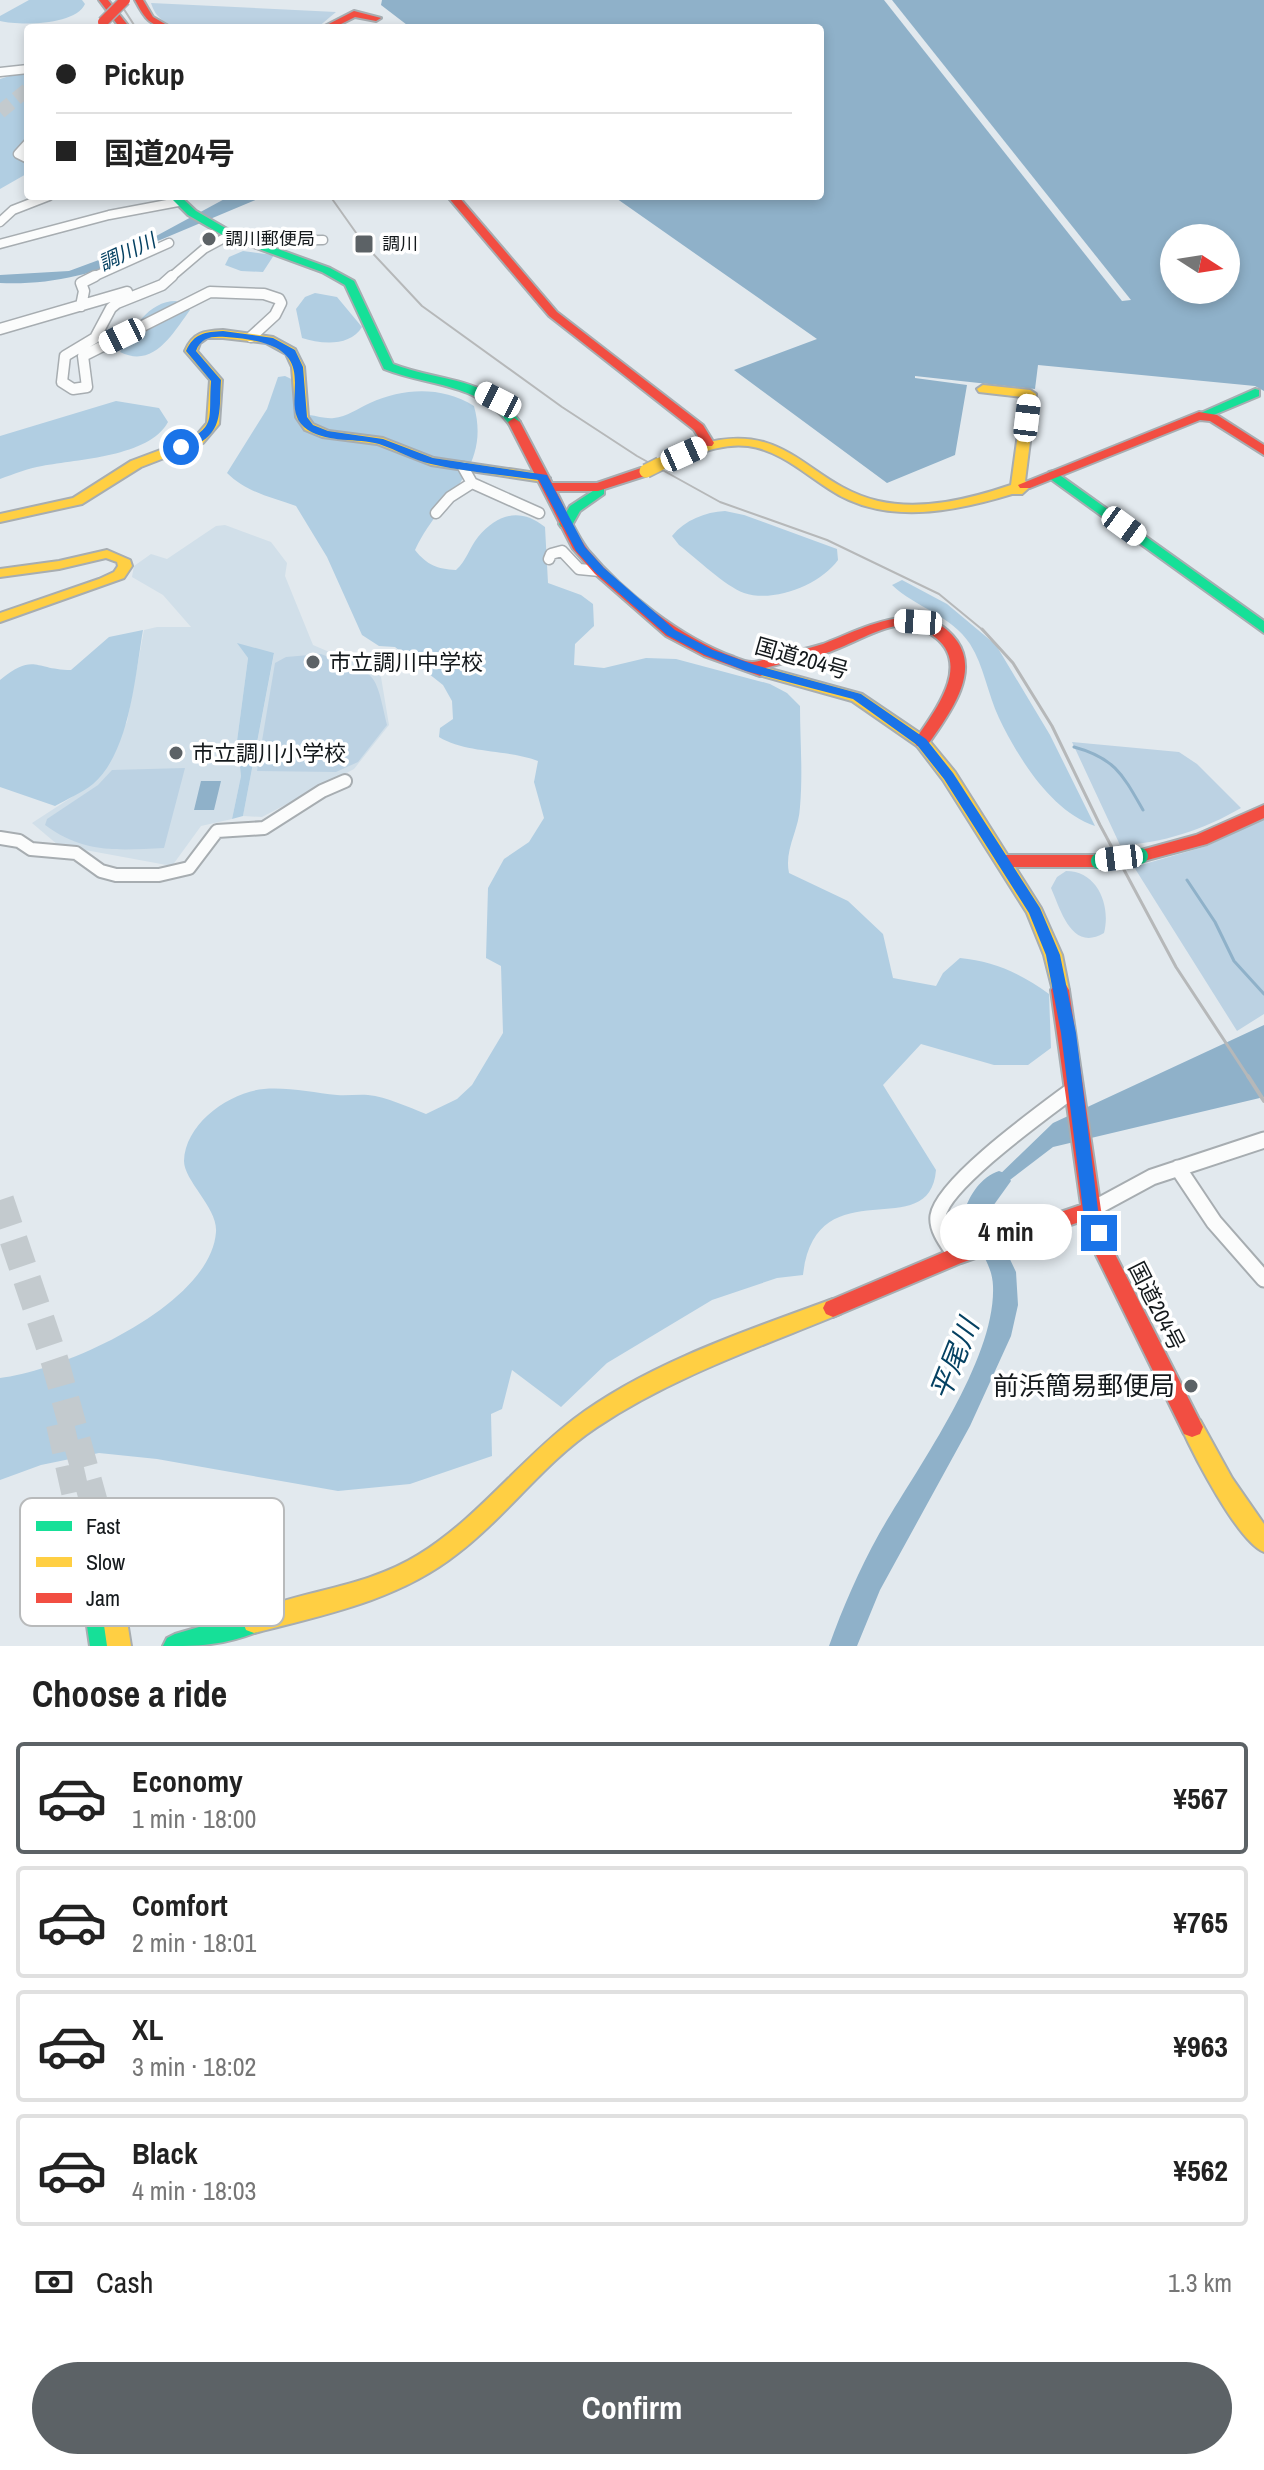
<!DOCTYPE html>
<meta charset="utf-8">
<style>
:root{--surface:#fff;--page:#f6f6f6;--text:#222;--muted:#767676;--line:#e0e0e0;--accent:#5c6266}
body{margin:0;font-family:"Archivo Narrow","Noto Sans JP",sans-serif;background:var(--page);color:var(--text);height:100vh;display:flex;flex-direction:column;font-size:30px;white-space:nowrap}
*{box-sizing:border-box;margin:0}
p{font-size:26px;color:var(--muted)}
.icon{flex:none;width:44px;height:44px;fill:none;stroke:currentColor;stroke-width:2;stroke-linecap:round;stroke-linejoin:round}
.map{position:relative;height:1646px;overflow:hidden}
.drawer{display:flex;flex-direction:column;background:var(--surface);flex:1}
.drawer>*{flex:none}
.banner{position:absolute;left:24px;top:24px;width:800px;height:176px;border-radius:8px;box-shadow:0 4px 12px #0003;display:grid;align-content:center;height:176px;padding:0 32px;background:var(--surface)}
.needle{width:52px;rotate:102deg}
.buttons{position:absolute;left:1160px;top:224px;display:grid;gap:16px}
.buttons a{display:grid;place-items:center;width:80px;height:80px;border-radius:50%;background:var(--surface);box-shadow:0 4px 12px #0003;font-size:40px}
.end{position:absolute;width:36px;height:36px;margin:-18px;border:10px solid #1a73e8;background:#fff;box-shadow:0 0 0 4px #fff}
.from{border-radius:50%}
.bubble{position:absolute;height:56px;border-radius:28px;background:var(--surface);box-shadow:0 4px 12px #0003;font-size:26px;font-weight:700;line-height:56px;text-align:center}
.car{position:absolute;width:24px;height:48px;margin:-24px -12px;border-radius:10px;box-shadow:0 0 6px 2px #0007;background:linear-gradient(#fff 24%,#345 0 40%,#fff 0 76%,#345 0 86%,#fff 0)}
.banner b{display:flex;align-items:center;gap:28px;height:76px;font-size:30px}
.banner b+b{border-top:2px solid var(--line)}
.banner i{width:20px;height:20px;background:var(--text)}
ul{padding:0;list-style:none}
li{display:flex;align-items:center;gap:24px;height:112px;margin:0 16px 12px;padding:0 16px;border:4px solid var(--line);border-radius:8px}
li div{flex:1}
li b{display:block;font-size:30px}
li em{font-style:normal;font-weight:700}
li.selected{border-color:var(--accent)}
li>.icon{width:72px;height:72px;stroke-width:1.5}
h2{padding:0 32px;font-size:36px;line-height:96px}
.pay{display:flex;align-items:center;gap:20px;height:88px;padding:0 32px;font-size:30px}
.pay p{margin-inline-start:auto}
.cta{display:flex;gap:16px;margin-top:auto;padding:16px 32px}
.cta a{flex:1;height:92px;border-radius:48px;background:var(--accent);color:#fff;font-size:32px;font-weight:700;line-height:92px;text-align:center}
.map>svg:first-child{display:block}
.built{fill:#d1dfe9}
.green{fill:#bcd2e3}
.forest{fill:#b1cee2}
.water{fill:#8fb1c9;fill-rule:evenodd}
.pier{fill:#e2e9ee}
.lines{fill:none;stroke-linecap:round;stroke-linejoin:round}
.stream{stroke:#8fb1c9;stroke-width:3}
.river{fill:#8fb1c9;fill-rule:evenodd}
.highway-tunnel-far1{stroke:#c3cace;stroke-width:14;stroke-dasharray:14 7;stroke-linecap:butt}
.highway-tunnel{stroke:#c3cace;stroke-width:28;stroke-dasharray:28 14;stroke-linecap:butt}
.street-far3-casing{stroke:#a7adb1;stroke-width:11}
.street-far2-casing{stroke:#a7adb1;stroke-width:13}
.street-far1-casing{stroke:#a7adb1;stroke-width:16}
.street-casing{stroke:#a7adb1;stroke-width:19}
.fast-casing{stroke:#a7adb1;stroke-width:4}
.slow-casing{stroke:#a7adb1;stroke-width:4}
.jam-casing{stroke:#a7adb1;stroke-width:4}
.street-far3{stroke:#fbfcfc;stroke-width:8}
.street-far2{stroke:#fbfcfc;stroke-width:10}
.street-far1{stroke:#fbfcfc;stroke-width:12}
.street{stroke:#fbfcfc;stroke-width:15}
.fast{fill:#16e098;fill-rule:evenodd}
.slow{fill:#ffcf43;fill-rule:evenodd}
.jam{fill:#f24e42;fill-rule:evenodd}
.rail-far2{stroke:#b6b8b9;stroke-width:2}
.rail-far1{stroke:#b6b8b9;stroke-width:3}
.rail{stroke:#b6b8b9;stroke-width:4}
.fast-bridge-casing{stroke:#a7adb1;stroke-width:20;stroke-linecap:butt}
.slow-bridge-casing{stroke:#a7adb1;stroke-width:16;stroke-linecap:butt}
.jam-bridge-casing{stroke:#a7adb1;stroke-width:13;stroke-linecap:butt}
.fast-bridge{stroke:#16e098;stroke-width:16}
.slow-bridge{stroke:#ffcf43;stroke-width:13}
.jam-bridge{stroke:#f24e42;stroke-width:10}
.route{fill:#1a73e8}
.poi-dot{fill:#5c6266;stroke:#fff;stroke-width:3}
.labels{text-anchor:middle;stroke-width:7;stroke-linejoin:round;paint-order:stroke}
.far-poi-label{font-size:18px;fill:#14191c;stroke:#fff;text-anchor:start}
.far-water-label{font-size:20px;font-style:italic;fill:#054162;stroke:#fff}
.street-label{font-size:22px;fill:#14191c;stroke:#fff}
.poi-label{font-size:22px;fill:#14191c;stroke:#fff;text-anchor:start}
.near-poi-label{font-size:26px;fill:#14191c;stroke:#fff;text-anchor:end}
.near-water-label{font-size:28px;font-style:italic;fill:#054162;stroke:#fff}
.key{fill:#fff;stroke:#b8babb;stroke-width:2}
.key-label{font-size:22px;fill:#14191c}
</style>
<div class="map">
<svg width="1264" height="1646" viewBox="0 0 1264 1646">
<rect width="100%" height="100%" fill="#e2e9ee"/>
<!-- built -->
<path class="built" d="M225 525 271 542 287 563 285 576 313 645 374 671 381 677 389 725 354 769 262 817 243 816 274 654 238 644 248 658 237 741 241 776 232 819 201 826 172 866 58 845 32 823 92 784 127 722 144 630 157 627H191L163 595 132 577 134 566 151 554 167 559 216 526Z"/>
<!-- green -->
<path class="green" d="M151 3 336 12 317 28H181C165 23 156 19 151 3Z
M321 654C376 676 374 665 387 725L358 762 336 772 257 771 275 663 286 657Z
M1072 742 1179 752 1197 764 1241 808C1205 829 1161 844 1120 845Z
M185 768 164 848C118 850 84 854 45 825L47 819 98 785 112 770Z
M1264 819V1014L1237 1031 1134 867 1207 846Z
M1066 871C1098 871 1111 906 1104 933 1072 952 1061 911 1051 888L1057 877Z"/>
<!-- forest -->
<path class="forest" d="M29 0H82L85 4C76 25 20 26 0 21V16Z
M28 70V173L0 189V79Z
M243 251 274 255 263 272 241 271 225 265 229 257Z
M315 293 337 297 362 327C350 347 321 344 302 338L296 309 305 297Z
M176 301 190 310C173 333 154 369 120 352 132 330 148 301 176 301Z
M285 376 306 386 308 396 305 407 309 415C317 416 326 419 334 418 346 417 359 408 370 403 404 388 441 386 474 406 492 471 438 499 415 550 427 565 437 569 456 570 467 560 469 548 478 537 497 514 520 507 545 527L548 583 581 595 593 604 594 626 575 644 574 665 604 668 646 658 676 659 770 684 787 693 800 706C800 739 803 773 800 807 799 830 784 850 789 873L848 901 883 934 893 978 936 986 943 973 960 958C994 961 1022 974 1049 994L1051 1048 1028 1065H994L921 1044 883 1085 936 1170C930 1247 816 1165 803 1275L777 1278 712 1300 607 1363 561 1407 512 1370 502 1409 491 1414 492 1456 410 1484 338 1491 157 1459 99 1453 41 1465 0 1480V1378C63 1371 211 1305 216 1232 218 1208 184 1181 184 1161 185 1123 230 1092 264 1089 288 1087 314 1093 337 1095 347 1096 358 1094 368 1095 387 1097 408 1107 426 1114L457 1099 472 1085 503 1033 501 966 486 958 488 888 504 859 529 842 544 818 534 782 538 761C507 749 467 754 439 737L440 728 453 719 452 701 443 685 395 647 379 646 362 635 327 557 296 506C271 497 246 492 227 473L267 409 278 377Z
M116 401 159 408 168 422C149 457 78 459 42 466 28 468 14 474 0 479V436Z
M725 511 744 515 837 549 838 560C820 585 774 603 744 593 725 586 696 558 679 545L672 536C685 520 705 512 725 511Z
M902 580 947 604 996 645 1050 735 1095 826C1052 812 1018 758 999 718 988 695 984 666 970 644 952 616 915 607 892 585Z
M143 630C135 676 130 752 93 784 82 793 67 799 55 806L0 787V680C35 652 34 670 71 670L109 637Z
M237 643 274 653 243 816 232 819 241 776 237 741 248 658Z"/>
<!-- water -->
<path class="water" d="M382 0H1264V391L1255 386 1038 365 1035 389 915 376V378L967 385 955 455 887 483 734 370 817 339 613 196H820V28H411L381 5ZM1174 238H1226V290H1174Z
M230 196H265L110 261Z
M201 781H221L214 810H194Z
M1264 1025V1097L1053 1147 989 1196 981 1198 994 1180 1053 1123Z"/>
<!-- pier -->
<path class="pier" d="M884 0H892L1131 300 1122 301Z"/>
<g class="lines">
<!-- stream -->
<path class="stream" d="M1074 747C1115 758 1123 775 1143 810
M1187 880 1215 922 1234 961 1264 994"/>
<!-- river -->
<path class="river" d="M134 247 141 251 139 254C93 275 50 285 0 283V275L69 271Z
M999 1171 1007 1174 1011 1181 988 1213 1016 1272 1018 1305 1011 1336 970 1426 880 1590 857 1646H829C843 1607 859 1570 879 1534 916 1469 996 1361 993 1286 992 1257 968 1240 964 1213 969 1195 981 1177 999 1171Z"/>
<!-- highway-tunnel-far1 -->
<path class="highway-tunnel-far1" d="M0 112 28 89"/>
<!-- highway-tunnel -->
<path class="highway-tunnel" d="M0 1200 55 1362 101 1528
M60 1424 84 1532"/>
<!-- street-far3 casing -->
<g class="street-far3-casing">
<path id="street-far3" d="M0 72 28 69
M28 143 18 154 28 159
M0 222 13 210 49 196
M247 241 323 240
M0 244 109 215 178 202
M91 278 169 243
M170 278 204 249 230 235"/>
</g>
<!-- street-far2 casing -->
<g class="street-far2-casing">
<path id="street-far2" d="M172 276 162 285 117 303 111 308 95 338 65 356 62 382 73 389 87 387 83 356 210 292 264 294 279 299 281 303 275 315 251 337
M81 306 84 291 81 283 95 276
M0 329 127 292
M463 467 472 483 539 513
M436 513 450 497 472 483
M549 559 551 554 562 551 579 569 600 571"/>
</g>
<!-- street-far1 casing -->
<g class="street-far1-casing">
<path id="street-far1" d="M0 838 19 841 31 849 76 853 101 871 116 875H159L189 868 217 831 264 828 322 791 345 781"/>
</g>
<!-- street casing -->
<g class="street-casing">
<path id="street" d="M1178 1168 1214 1222 1264 1279
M1091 1210 1152 1177 1264 1140
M956 1256C949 1245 936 1230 938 1216 943 1183 1046 1110 1075 1088"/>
</g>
<!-- fast casing -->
<g class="fast-casing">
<path id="fast" d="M169 196H180L196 211 234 233 330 268 354 281 393 364C442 383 487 375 520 422L518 425H510C478 382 429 387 384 369L345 285 322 272 226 237 188 215Z
M1255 389 1259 390V396L1204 419H1196L1194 416Z
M1054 471 1264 621V633L1049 478V472Z
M599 487 604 488V494L580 511 571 527H561L559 524 570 506Z
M84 1521 92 1524 95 1532 114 1646H90L73 1532 76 1524Z
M254 1611 262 1614 265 1622 262 1630C226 1645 202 1646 163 1646L167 1638 175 1634Z"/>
</g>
<!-- slow casing -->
<g class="slow-casing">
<path id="slow" d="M223 330 273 337 295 349 304 367 308 417 313 424 329 431 383 438 434 458 543 474 550 478 543 482 431 465 377 444 322 437 305 430 296 417 292 367 286 354 266 343 223 338H207L200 343 197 351 222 380 219 424 203 443 141 467 82 504 0 522V514L73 498 131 461 195 437 207 423 210 380 185 351C193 332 204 331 223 330Z
M983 385 1030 390 1036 394 1025 481 1032 485 1022 494H1012C953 512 884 526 829 489 804 473 779 450 748 446 716 442 690 459 660 468L654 464C665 454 684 449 698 445 789 418 806 484 878 501 922 511 970 499 1011 485L1023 397 979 392 977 389Z
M107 550 130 560 132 566 124 578 0 622V613L99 579 114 572 118 566 117 562 106 558 59 569 0 577V569L59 561Z
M760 666 862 694 927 738 955 772 1041 908 1062 955 1069 990 1066 995H1054L1044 955 1027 913 943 780 917 746 852 701 755 674 753 671Z
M833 1299 840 1302 843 1308 840 1314C757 1348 672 1377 597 1427 544 1462 507 1516 457 1554 399 1600 324 1615 254 1633L246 1630 243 1622 246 1614C302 1590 365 1588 418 1555 477 1519 519 1461 574 1419 646 1364 748 1330 833 1299Z
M1192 1417 1200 1420 1232 1478 1264 1524V1552C1238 1542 1193 1454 1181 1427L1184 1420Z
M101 1517 109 1520 112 1528 131 1646H107L90 1528 93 1520Z"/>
</g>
<!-- jam casing -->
<g class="jam-casing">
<path id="jam" d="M99 0H108L130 28H120Z
M135 0H143L153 17 172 28C150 28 144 17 135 0Z
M354 11 381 18 376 21 355 17 333 28H321Z
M447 196H458L557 312 703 425 714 443 712 446H704L694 430 549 316Z
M1199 412 1217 415 1264 445V455L1210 421 1200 420 1030 488H1020L1018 485Z
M514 418 520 422 552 483H597L641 468H651V474L598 491H556C566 510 575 533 588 550 624 593 682 638 734 657 739 659 747 662 752 662 759 662 768 658 775 656 791 652 807 649 823 644 863 629 923 594 957 641 981 675 946 718 927 746H917L914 742C932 714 972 667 936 638 927 630 914 625 902 625 876 628 851 645 826 653 806 659 785 662 765 668V674L760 676 704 656 666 636 595 574 573 549 508 422Z
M1264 805V818L1207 844 1140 862 1132 856 1134 852 1196 835Z
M1005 855H1099L1107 861 1099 867H1005L997 861Z
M1060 983 1066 985 1069 990 1101 1210 1115 1254 1203 1427 1200 1434 1192 1437 1184 1434 1096 1255 1085 1220 961 1263 833 1317 826 1314 823 1308 826 1302 949 1250 1081 1205 1051 990 1054 985Z"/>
</g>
<!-- street-far3 -->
<use href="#street-far3" class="street-far3"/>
<!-- street-far2 -->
<use href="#street-far2" class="street-far2"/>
<!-- street-far1 -->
<use href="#street-far1" class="street-far1"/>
<!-- street -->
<use href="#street" class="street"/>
<!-- fast -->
<use href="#fast" class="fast"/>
<!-- slow -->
<use href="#slow" class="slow"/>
<!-- jam -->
<use href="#jam" class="jam"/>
<!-- rail-far2 -->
<path class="rail-far2" d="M118 0 136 28
M330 196 364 244 422 306 562 407 637 456 720 502 827 540 939 594 984 631"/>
<!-- rail-far1 -->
<path class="rail-far1" d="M982 629 1013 663 1052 726 1100 825 1176 967 1249 1078"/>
<!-- rail -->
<path class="rail" d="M1248 1076 1264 1101"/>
<!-- fast-bridge casing -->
<g class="fast-bridge-casing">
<path id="fast-bridge" d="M1099 861 1140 856"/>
</g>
<!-- slow-bridge casing -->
<g class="slow-bridge-casing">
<path id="slow-bridge" d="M646 471 660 464"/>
</g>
<!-- jam-bridge casing -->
<g class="jam-bridge-casing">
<path id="jam-bridge" d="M103 22 125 0"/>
</g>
<!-- fast-bridge -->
<use href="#fast-bridge" class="fast-bridge"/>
<!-- slow-bridge -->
<use href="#slow-bridge" class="slow-bridge"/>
<!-- jam-bridge -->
<use href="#jam-bridge" class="jam-bridge"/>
</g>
<!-- route -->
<path class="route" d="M223 331 273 338 295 350 303 367 307 417 313 425 328 431 383 439 433 458 547 475 585 547 604 568 675 630 713 650 755 665 861 694 926 739 953 773 1040 908 1060 955 1076 1033 1098 1210 1107 1233 1104 1238H1093L1083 1210 1061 1033 1046 955 1029 913 944 779 917 745 853 699 746 671 705 655 667 635 596 573 576 551 539 480C503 475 466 472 431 464 413 460 397 450 379 444 357 438 328 443 308 430 269 405 339 344 226 337 212 336 201 337 196 351L221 380C219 407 224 431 197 444 189 447 185 450 178 449V445C218 426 208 422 211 381L186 351C194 333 205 332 223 331Z"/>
<!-- markers -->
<g class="poi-dot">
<circle cx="209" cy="239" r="8"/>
<rect x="354" y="234" width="20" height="20" rx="4"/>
<circle cx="313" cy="662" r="8"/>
<circle cx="176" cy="753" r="8"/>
<circle cx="1191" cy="1386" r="8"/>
</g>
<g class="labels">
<!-- far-poi labels -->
<g class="far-poi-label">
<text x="225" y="245">調川郵便局</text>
<text x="382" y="250">調川</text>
</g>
<!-- far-water labels -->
<g class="far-water-label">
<text transform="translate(127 252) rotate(-25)" y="7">調川川</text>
</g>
<!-- street labels -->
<g class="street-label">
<text transform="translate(802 658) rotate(16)" y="8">国道204号</text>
<text transform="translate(1157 1306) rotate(63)" y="8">国道204号</text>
</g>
<!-- poi labels -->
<g class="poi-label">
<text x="329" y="670">市立調川中学校</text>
<text x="192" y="761">市立調川小学校</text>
</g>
<!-- near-poi labels -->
<g class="near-poi-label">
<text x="1175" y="1395">前浜簡易郵便局</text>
</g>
<!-- near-water labels -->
<g class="near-water-label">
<text transform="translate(954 1359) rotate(-68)" y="10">平尾川</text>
</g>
</g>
<!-- legend -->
<rect x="20" y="1498" width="264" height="128" rx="12" class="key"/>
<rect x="36" y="1521" width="36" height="10" fill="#16e098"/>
<rect x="36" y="1557" width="36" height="10" fill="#ffcf43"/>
<rect x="36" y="1593" width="36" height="10" fill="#f24e42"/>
<g class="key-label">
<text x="86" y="1534">Fast</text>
<text x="86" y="1570">Slow</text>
<text x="86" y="1606">Jam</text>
</g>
</svg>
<div class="buttons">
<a><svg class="needle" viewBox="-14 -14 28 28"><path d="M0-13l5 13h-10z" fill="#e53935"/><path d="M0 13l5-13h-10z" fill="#767676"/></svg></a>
</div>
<i class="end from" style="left:181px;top:447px"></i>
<i class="end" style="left:1099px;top:1233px"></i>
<div class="bubble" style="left:940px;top:1204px;width:132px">4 min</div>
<i class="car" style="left:122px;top:336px;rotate:244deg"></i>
<i class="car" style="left:498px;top:400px;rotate:297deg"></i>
<i class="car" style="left:1027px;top:418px;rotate:7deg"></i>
<i class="car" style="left:684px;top:454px;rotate:66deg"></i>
<i class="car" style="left:1124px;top:526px;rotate:126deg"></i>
<i class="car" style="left:918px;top:622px;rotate:274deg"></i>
<i class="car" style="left:1119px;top:858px;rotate:263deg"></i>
<div class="banner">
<b><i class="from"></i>Pickup</b>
<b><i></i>国道204号</b>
</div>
</div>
<section class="drawer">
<h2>Choose a ride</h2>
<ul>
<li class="selected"><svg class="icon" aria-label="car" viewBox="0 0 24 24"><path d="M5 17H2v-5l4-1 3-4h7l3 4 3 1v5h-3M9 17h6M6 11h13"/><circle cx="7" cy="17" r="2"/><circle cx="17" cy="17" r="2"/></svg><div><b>Economy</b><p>1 min · 18:00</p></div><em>¥567</em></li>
<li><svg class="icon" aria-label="car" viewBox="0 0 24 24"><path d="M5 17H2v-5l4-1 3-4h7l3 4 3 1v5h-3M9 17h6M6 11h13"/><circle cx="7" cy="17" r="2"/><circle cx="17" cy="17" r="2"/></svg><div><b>Comfort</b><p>2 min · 18:01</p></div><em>¥765</em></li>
<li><svg class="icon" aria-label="car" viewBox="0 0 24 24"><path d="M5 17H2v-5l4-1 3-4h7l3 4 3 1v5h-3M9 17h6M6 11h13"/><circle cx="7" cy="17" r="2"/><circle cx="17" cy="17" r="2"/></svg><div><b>XL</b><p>3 min · 18:02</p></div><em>¥963</em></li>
<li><svg class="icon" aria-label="car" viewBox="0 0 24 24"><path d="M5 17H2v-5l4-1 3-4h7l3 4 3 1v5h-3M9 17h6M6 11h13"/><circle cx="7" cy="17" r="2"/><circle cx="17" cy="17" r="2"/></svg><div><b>Black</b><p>4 min · 18:03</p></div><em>¥562</em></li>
</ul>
<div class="pay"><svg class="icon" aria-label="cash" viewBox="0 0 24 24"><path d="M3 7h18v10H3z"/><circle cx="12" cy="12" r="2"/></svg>Cash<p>1.3 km</p></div>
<div class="cta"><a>Confirm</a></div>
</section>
